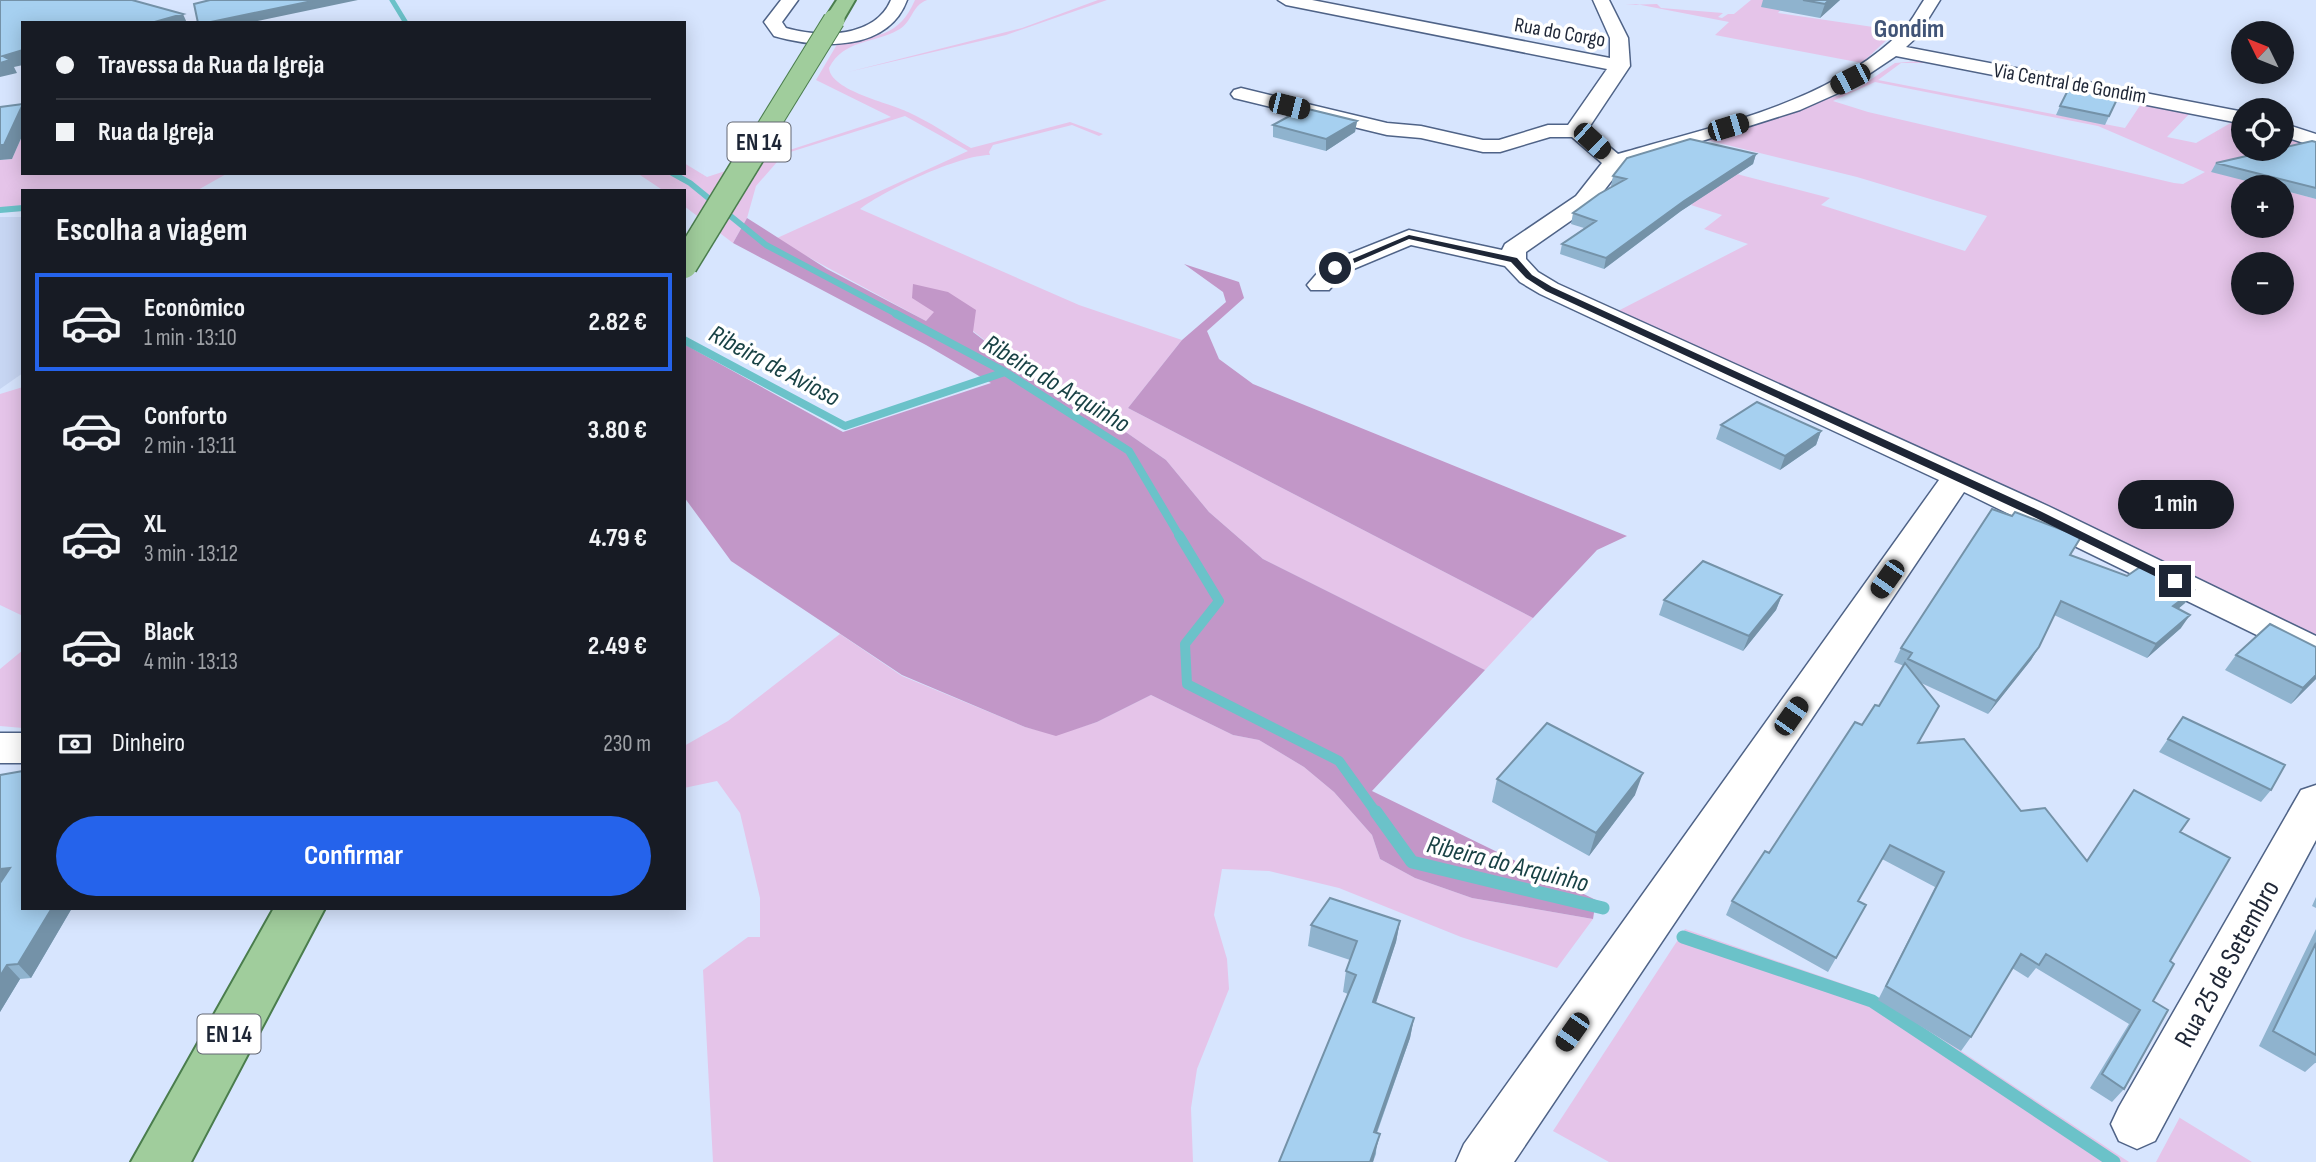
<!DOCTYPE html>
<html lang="pt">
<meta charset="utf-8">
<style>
:root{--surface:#171b24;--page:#20242c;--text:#f1f3f6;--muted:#9ea1a6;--line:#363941;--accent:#2563eb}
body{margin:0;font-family:"Sofia Sans Condensed",sans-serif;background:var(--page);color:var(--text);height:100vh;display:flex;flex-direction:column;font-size:26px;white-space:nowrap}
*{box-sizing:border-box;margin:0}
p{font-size:23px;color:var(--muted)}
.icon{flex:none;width:38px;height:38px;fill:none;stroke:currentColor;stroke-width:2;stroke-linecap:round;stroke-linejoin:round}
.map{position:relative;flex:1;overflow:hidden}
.details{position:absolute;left:21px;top:189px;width:665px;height:721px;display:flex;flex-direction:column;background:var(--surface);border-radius:0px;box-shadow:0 4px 18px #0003}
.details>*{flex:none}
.top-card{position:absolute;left:21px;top:21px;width:665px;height:154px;border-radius:0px;box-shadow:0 4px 18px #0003;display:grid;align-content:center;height:154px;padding:0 35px;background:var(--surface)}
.needle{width:46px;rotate:313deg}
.fabs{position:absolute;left:2231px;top:21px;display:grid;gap:14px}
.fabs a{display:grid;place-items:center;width:63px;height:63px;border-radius:50%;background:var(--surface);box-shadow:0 4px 18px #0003;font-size:35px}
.end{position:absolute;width:32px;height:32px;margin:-16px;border:9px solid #1e2636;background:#fff;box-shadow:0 0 0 4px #fff}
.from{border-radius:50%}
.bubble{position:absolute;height:49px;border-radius:24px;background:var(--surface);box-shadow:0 4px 18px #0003;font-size:23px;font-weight:700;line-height:49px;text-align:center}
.car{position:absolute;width:21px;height:42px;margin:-21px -10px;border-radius:9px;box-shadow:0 0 5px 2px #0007;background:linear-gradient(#222 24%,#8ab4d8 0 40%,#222 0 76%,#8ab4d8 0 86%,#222 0)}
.top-card b{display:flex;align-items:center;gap:24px;height:66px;font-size:26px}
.top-card b+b{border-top:2px solid var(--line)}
.top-card i{width:18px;height:18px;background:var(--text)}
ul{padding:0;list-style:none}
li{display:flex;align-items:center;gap:21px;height:98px;margin:0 14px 10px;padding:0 21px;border:4px solid transparent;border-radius:0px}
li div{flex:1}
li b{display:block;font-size:26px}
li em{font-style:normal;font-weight:700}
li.on{border-color:var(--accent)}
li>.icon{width:63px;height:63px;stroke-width:1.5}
h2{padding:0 35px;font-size:32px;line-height:84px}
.pay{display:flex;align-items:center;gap:18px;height:77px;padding:0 35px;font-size:26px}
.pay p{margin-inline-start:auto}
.primary-button{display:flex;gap:14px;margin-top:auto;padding:14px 35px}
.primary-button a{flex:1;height:80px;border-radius:42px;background:var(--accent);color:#fff;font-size:28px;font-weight:700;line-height:80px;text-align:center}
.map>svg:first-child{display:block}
.built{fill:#c7d6f3}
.green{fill:#e5c4e9;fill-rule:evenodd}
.forest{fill:#c297c8}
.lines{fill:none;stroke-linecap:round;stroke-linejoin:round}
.stream-far4{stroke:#6bc2c9;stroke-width:5}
.stream-far3{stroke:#6bc2c9;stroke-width:6}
.stream-far2{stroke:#6bc2c9;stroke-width:8}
.stream-far1{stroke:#6bc2c9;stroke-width:10}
.stream{stroke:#6bc2c9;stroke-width:13}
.minor-casing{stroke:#4f6387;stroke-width:3}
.major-casing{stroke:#4a7d4d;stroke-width:4}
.minor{fill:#fff;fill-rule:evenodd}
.major{fill:#a0cd9c;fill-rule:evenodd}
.major-bridge-far1-casing{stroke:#4a7d4d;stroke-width:23;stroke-linecap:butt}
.major-bridge-casing{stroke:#4a7d4d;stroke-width:29;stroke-linecap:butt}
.major-bridge-far1{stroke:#a0cd9c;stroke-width:21}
.major-bridge{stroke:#a0cd9c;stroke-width:26}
.wall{fill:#8fb3ce}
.shaded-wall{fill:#7492a8}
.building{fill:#a6d0f0;stroke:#7492a8;stroke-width:2}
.route{fill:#1e2636}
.labels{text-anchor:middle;stroke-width:7;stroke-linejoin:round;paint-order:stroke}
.far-street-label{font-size:21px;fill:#1e2636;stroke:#fff}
.shield{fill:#fff;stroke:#626772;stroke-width:2}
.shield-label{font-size:23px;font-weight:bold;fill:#1e2636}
.far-district-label{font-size:26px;font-weight:bold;fill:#415477;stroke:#fff}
.water-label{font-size:26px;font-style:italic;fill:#194245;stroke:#fff}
.near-street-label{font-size:28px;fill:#1e2636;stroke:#fff}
</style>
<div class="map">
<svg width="2316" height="1162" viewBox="0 0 2316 1162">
<rect width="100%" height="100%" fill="#d7e5fe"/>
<!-- built -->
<path class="built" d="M0 217H23V373L0 389Z"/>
<!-- green -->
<path class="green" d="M915 0H927C911 6 913 22 898 30 873 44 844 39 829 68 831 91 890 103 908 112 930 122 950 136 971 148L1070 122 1103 134 1099 136 1072 125 993 145 989 152 990 155C959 155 885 190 860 209L1079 305 1182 340 1128 408 1533 618 1485 670 1263 559 1209 512 1166 460 1087 405 1019 367 973 331 935 312 926 321 775 239 968 151 905 116 784 154 756 186 747 218 733 243 684 206V191H664L637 173H684V163L707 177 891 117 816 80 839 41C876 37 899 37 915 0Z
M1098 0H1107L1006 35 848 72 1022 28Z
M1751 0H1788L1778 13 1880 28 1877 31 1893 34 1862 63 1715 35 1729 22 1636 4 1625 5 1657 4 1661 8 1723 13 1718 17 1722 18 1728 14H1734Z
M1919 61 1935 63H1901L1878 80 2125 128 2143 101 2193 110 2167 137 2196 143 2234 121 2243 124 2244 149H2282V135L2316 147 2271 187H2244V226H2282V190L2316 199V639L1944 460 1616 312 1748 244 1704 229 1722 215 1691 205 1729 172 1830 198 1821 205 1965 251 1987 216 1857 177 1707 140 1857 89 1895 63ZM1875 82 2098 126 2205 172 2183 184 2174 183 1868 112 1833 101ZM2244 264H2282V303H2244Z
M23 134V173H228L196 191H23V211L0 212V160L12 159Z
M23 387V616L0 605V394Z
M840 634 902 676 1025 727 1056 735 1097 722 1151 695 1233 735 1259 740 1304 767 1334 792 1372 835 1380 859 1415 878 1472 898 1593 919 1557 968 1461 937 1339 888 1269 871 1222 869 1214 915 1227 959 1229 989 1197 1069 1191 1108 1193 1162H713L703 970 748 937H760V898L740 813 717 781 684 788V746L728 721Z
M23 650V728L0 726V669Z
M1685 929 1861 990 1961 1051 2129 1162H1609L1553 1131Z
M2180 1117V1118L2252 1162H2156Z"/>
<!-- forest -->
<path class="forest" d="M747 218 827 269 926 321 934 312 912 298 913 284 948 292 976 310 973 332 1019 367 1087 405 1166 460 1209 512 1263 559 1485 670 1372 791 1596 900 1593 919 1472 898 1415 878 1380 859 1372 835 1334 792 1304 767 1259 740 1233 735 1151 695 1097 722 1056 736 1025 727 902 675 731 561 684 497V344L843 432 991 383 926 345 733 243Z
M1184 264 1239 282 1244 298 1207 331 1219 359 1253 384 1627 536 1597 550 1533 618 1128 408 1182 340 1226 302 1223 292Z"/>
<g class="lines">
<!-- stream-far4 -->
<path class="stream-far4" d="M392 0 406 23"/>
<!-- stream-far3 -->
<path class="stream-far3" d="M672 173 690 183 766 245 900 316
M0 210 23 208"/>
<!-- stream-far2 -->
<path class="stream-far2" d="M896 314 1005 372 1129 451 1180 537
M684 340 845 426 1005 372"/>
<!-- stream-far1 -->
<path class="stream-far1" d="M1179 535 1219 601 1185 644 1187 684 1339 761 1377 814"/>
<!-- stream -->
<path class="stream" d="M1376 812 1412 862 1603 908
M1683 937 1872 1001 2114 1162"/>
<!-- minor casing -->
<g class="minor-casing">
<path id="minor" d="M781 0H798L782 22 786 28C821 38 875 38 891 0H907C888 52 819 49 774 36L764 22Z
M1278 0H1312L1610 58V38L1593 0H1609L1628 38 1630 66 1588 129 1618 154C1713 126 1829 104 1902 31 1911 23 1917 10 1924 0H1940L1917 37 1906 47 2244 112V124L1896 56 1845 90 1800 110 1623 166 1592 206 1526 252V259L1538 272 1558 284 2048 506 2316 636V664L1964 492 1514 1162H1456L1464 1144 1939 480 1540 294 1520 282 1505 266 1411 245 1344 273 1329 290H1311L1307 285 1326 263 1409 230 1502 250 1505 244 1576 196 1602 163 1572 137H1550L1500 152H1483L1421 138 1387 135 1234 98 1231 94 1234 90 1241 88 1387 123 1421 126 1483 140H1499L1548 125H1568L1607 69 1286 5Z
M2282 123 2316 134V147L2282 136Z
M0 733H23V763H0Z
M2316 785V840L2155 1141 2137 1149 2119 1141 2111 1124 2119 1107 2301 790Z"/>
</g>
<!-- major casing -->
<g class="major-casing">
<path id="major" d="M837 0H855L841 24 834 26 824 20Z
M274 908H325L191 1162H131Z"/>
</g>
<!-- minor -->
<use href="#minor" class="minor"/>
<!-- major -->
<use href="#major" class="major"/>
<!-- major-bridge-far1 casing -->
<g class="major-bridge-far1-casing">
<path id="major-bridge-far1" d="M760 140 834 20"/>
</g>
<!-- major-bridge casing -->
<g class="major-bridge-casing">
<path id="major-bridge" d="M684 265 761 139"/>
</g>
<!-- major-bridge-far1 -->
<use href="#major-bridge-far1" class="major-bridge-far1"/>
<!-- major-bridge -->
<use href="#major-bridge" class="major-bridge"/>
</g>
<!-- wall -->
<path class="wall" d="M1763 0H1840L1820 18 1761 7Z
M2120 93 2105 125 2056 115 2060 106Z
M1357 121 1355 132 1326 151 1273 137V125Z
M2316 142V199L2282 190V187H2270L2211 172 2216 163Z
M1756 154 1753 164 1681 211 1604 269 1560 254 1562 244 1584 228 1571 224 1573 213 1613 186H1611L1613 176Z
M1721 425 1821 431 1816 445 1780 470 1716 439Z
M2070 555 2127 576 2194 590 2185 603 2178 609 2181 628 2147 658 2054 615 2031 660 1988 714 1919 682V743L2021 811 2087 860 2180 832 2170 961 2153 1001 2124 1089 2112 1102 2090 1088 2129 1024 2036 968 2028 978 2012 968 1971 1037 1961 1051 1878 1000 1935 887 1882 859 1858 901 1866 905 1828 972 1726 915 1732 901 1769 853 1862 725 1879 706 1904 666 1894 662 1901 648Z
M1782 595 1776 610 1743 651 1659 615 1664 600Z
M2236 655 2316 679 2291 704 2225 670Z
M2183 717 2271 790 2261 802 2159 752Z
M0 775 23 908H72L31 978 20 979 0 1012Z
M1497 779 1635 795 1589 856 1492 802Z
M2316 897V908L2312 906Z
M1400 921 1396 942 1376 1003 1414 1018 1410 1038 1377 1133 1376 1154 1373 1162H1279L1348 994 1343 992 1346 971 1350 960 1308 946 1311 925Z
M2316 929V1063H2315L2305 1072 2259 1046Z"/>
<!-- shaded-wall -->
<path class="shaded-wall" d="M317 0H358L248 23H206Z
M1829 0H1840L1820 18 1825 4Z
M183 14 187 23H151Z
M23 50V65L14 67 17 73 0 77V63L3 56Z
M23 104V134L12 159 0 160V145Z
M1357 121 1355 132 1326 151V139Z
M1756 154 1753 164 1681 211 1604 269 1606 258 1684 201Z
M1821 431 1816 445 1780 470 1785 456Z
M2194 590 2185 603 2165 620 2173 606Z
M1782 595 1776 610 1743 651 1749 636Z
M2190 615 2181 628 2147 658 2156 644Z
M2039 647 2031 660 1988 714 1996 701Z
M2316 675V679L2291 704 2303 688Z
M1643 773 1635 795 1589 856 1596 833Z
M10 868 0 885V869Z
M52 908H72L31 978 18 964Z
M1400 921 1396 942 1369 1023 1373 1002Z
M7 965 20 979 0 1012V976Z
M1414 1018 1410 1038 1370 1151 1374 1132Z
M1380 1134 1373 1162H1370Z"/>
<!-- building -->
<path class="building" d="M0 0H132L183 14 151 23H23V50L3 56 10 60 0 63Z
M210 0H317L206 23H198L194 4Z
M1803 0H1829L1825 4Z
M2071 84 2120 93 2109 116 2060 106Z
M23 104 4 145H0V107Z
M1304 108 1357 121 1326 139 1273 125Z
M1690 139 1756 154 1684 201 1606 258 1562 244 1596 221 1573 213 1599 194 1626 179 1613 176 1627 158Z
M2312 141 2316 142V188L2216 163 2277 149H2282V148Z
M1757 402 1821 431 1785 456 1721 425Z
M1992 509 2012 516 2015 512 2081 537 2070 555 2127 576 2143 565 2194 590 2173 606 2190 615 2156 644 2061 601 2039 647 1996 701 1908 659 1912 653 1901 648Z
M1703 561 1782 595 1749 636 1664 600Z
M2270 624 2316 647V675L2303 688 2236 655Z
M1905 663 1939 706 1918 743 1964 739 2021 811 2045 808 2087 861 2134 790 2189 819 2180 832 2230 858 2170 961 2174 964 2153 1001 2168 1010 2124 1089 2102 1074 2140 1010 2046 954 2039 965 2021 954 1971 1037 1886 986 1944 872 1890 845 1858 901 1866 905 1836 958 1732 901 1765 851 1769 853 1855 722 1862 725 1875 705 1879 706Z
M2183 717 2285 765 2271 790 2168 739Z
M1547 723 1643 773 1596 833 1497 779Z
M23 771V908H52L18 964 7 965 0 976V883L10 868 0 869V775Z
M1330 898 1400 921 1373 1002 1414 1018 1374 1132 1380 1134 1370 1162H1279L1356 975 1346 971 1357 941 1311 925Z
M2316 943V1055L2273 1031Z"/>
<!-- route -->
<path class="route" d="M1409 235 1517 258 1532 275 1552 287 2040 511 2181 581 2171 584 2032 516 1546 291 1526 278 1511 262 1409 239 1338 270 1331 268Z"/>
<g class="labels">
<!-- far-street labels -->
<g class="far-street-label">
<text transform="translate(1560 32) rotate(10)" y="7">Rua do Corgo</text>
<text transform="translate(2070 83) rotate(10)" y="7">Via Central de Gondim</text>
</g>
<!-- shield labels -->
<g class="shield">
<rect x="727.5" y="122.5" width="63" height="39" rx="5"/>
<rect x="197.5" y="1014.5" width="63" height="39" rx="5"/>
</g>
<g class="shield-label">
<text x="759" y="150">EN 14</text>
<text x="229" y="1042">EN 14</text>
</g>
<!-- far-district labels -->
<g class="far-district-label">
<text x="1909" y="37">Gondim</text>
</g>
<!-- water labels -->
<g class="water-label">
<text transform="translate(775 365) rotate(28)" y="9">Ribeira de Avioso</text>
<text transform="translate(1057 383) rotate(31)" y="9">Ribeira do Arquinho</text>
<text transform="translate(1508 863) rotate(14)" y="9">Ribeira do Arquinho</text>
</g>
<!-- near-street labels -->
<g class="near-street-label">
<text transform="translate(2226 963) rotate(-61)" y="10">Rua 25 de Setembro</text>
</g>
</g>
</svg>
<div class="fabs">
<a><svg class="needle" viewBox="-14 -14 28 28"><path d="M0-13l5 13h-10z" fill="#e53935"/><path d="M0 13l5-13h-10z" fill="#9ea1a6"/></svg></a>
<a><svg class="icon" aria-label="locate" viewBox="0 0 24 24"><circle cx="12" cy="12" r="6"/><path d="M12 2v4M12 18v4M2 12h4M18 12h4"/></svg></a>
<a>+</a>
<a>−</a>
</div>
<i class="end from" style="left:1335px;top:268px"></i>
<i class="end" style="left:2175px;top:581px"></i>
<div class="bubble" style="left:2118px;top:480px;width:116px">1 min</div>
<i class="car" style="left:1850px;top:79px;rotate:243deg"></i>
<i class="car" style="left:1289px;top:106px;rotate:104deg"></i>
<i class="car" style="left:1728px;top:127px;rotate:73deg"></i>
<i class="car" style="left:1592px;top:141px;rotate:133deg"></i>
<i class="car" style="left:1887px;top:579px;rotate:215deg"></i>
<i class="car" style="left:1791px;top:716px;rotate:35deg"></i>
<i class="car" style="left:1572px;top:1032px;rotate:215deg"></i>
<div class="top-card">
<b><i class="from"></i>Travessa da Rua da Igreja</b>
<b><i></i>Rua da Igreja</b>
</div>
<section class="details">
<h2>Escolha a viagem</h2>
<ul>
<li class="on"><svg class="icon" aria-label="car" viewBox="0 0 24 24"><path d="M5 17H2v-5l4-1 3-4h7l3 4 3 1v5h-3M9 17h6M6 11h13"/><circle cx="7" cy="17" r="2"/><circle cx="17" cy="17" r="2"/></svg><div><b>Econômico</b><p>1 min · 13:10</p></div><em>2.82 €</em></li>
<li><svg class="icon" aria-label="car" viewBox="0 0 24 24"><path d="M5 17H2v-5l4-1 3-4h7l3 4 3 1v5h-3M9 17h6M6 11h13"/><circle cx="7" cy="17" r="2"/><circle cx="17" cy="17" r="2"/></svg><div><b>Conforto</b><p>2 min · 13:11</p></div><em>3.80 €</em></li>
<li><svg class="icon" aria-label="car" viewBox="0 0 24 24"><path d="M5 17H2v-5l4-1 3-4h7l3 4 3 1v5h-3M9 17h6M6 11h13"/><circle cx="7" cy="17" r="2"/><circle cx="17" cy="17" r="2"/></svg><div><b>XL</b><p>3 min · 13:12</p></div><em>4.79 €</em></li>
<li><svg class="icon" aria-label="car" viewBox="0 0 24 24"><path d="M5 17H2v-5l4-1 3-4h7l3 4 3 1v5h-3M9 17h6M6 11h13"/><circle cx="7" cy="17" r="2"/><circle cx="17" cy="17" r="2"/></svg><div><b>Black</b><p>4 min · 13:13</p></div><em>2.49 €</em></li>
</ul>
<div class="pay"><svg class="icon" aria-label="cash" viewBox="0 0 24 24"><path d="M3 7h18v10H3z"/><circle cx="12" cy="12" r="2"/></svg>Dinheiro<p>230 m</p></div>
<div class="primary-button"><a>Confirmar</a></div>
</section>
</div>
